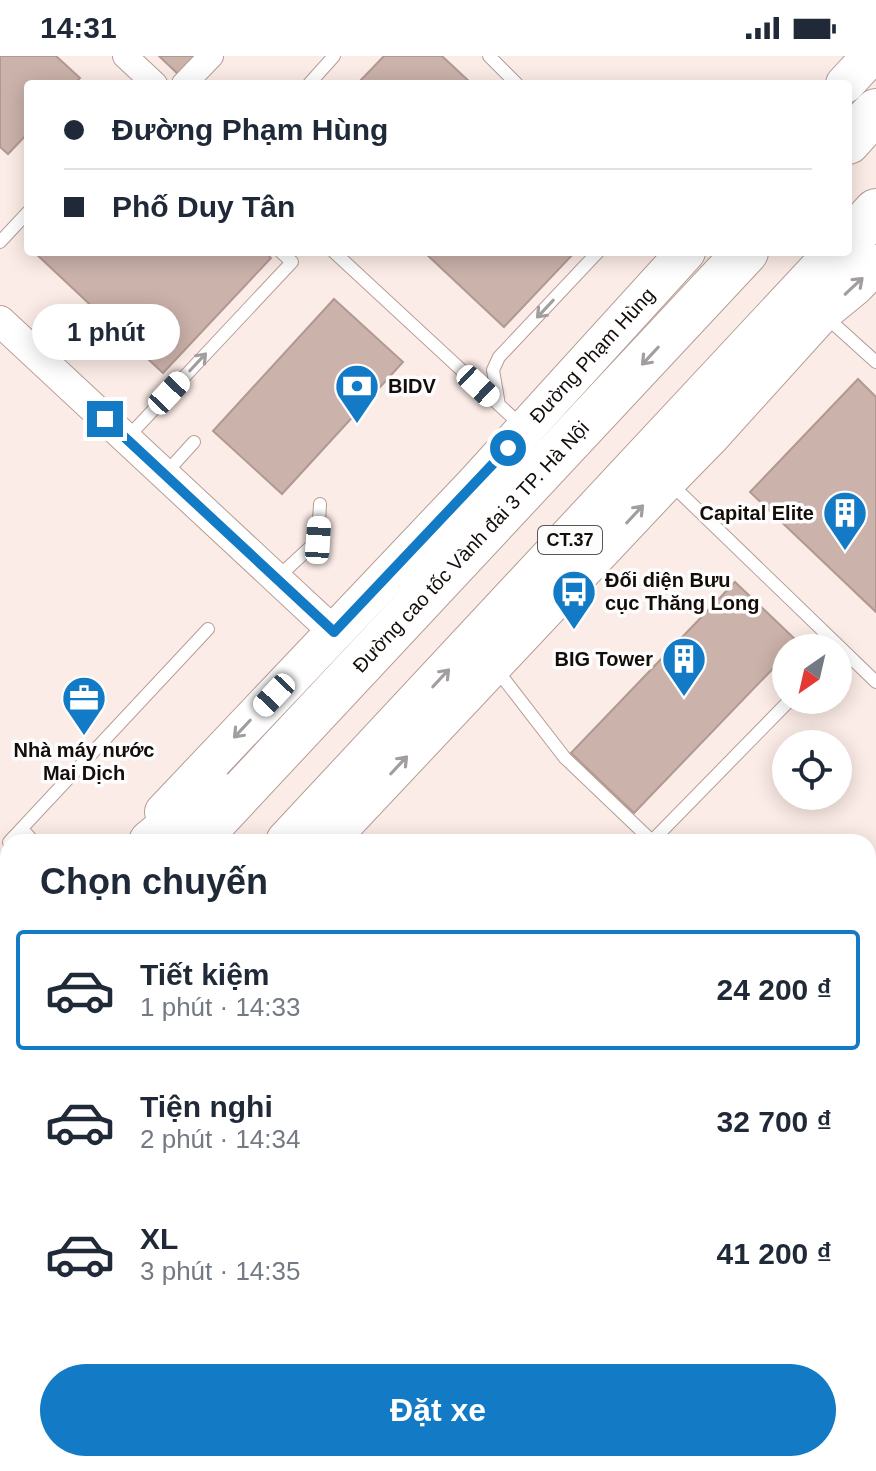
<!DOCTYPE html>
<html lang="vi">
<meta charset="utf-8">
<style>
:root{--surface:#fff;--page:#f6f6f7;--text:#1f2937;--muted:#747a83;--line:#e0e1e3;--accent:#137ac5}
body{margin:0;font-family:Helvetica,sans-serif;background:var(--page);color:var(--text);height:100vh;display:flex;flex-direction:column;font-size:30px;white-space:nowrap}
*{box-sizing:border-box;margin:0}
p{font-size:26px;color:var(--muted)}
.icon{flex:none;width:44px;height:44px;fill:none;stroke:currentColor;stroke-width:2;stroke-linecap:round;stroke-linejoin:round}
.map{position:relative;flex:1;overflow:hidden}
.drawer{position:absolute;left:0px;top:778px;width:876px;height:638px;display:flex;flex-direction:column;background:var(--surface);border-radius:24px 24px 0 0;box-shadow:0 4px 20px #0003}
.drawer>*{flex:none}
.top-card{position:absolute;left:24px;top:24px;width:828px;height:176px;border-radius:8px;box-shadow:0 4px 20px #0003;display:grid;align-content:center;height:176px;padding:0 40px;background:var(--surface)}
.needle{width:52px;rotate:214deg}
.fabs{position:absolute;left:772px;top:578px;display:grid;gap:16px}
.fabs a{display:grid;place-items:center;width:80px;height:80px;border-radius:50%;background:var(--surface);box-shadow:0 4px 20px #0003;font-size:40px}
.end{position:absolute;width:36px;height:36px;margin:-18px;border:10px solid #137ac5;background:#fff;box-shadow:0 0 0 4px #fff}
.from{border-radius:50%}
.bubble{position:absolute;height:56px;border-radius:28px;background:var(--surface);box-shadow:0 4px 20px #0003;font-size:26px;font-weight:800;line-height:56px;text-align:center}
.car{position:absolute;width:24px;height:48px;margin:-24px -12px;border-radius:10px;box-shadow:0 0 6px 2px #0007;background:linear-gradient(#fff 24%,#345 0 40%,#fff 0 76%,#345 0 86%,#fff 0)}
.top-card b{display:flex;align-items:center;gap:28px;height:76px;font-size:30px}
.top-card b+b{border-top:2px solid var(--line)}
.top-card i{width:20px;height:20px;background:var(--text)}
ul{padding:0;list-style:none}
li{display:flex;align-items:center;gap:24px;height:120px;margin:0 16px 12px;padding:0 24px;border:4px solid transparent;border-radius:8px}
li div{flex:1}
li b{display:block;font-size:30px}
li em{font-style:normal;font-weight:800}
li.on{border-color:var(--accent)}
li>.icon{width:72px;height:72px;stroke-width:1.5}
h2{padding:0 40px;font-size:36px;line-height:96px}
.action{display:flex;gap:16px;margin-top:auto;padding:16px 40px}
.action a{flex:1;height:92px;border-radius:48px;background:var(--accent);color:#fff;font-size:32px;font-weight:800;line-height:92px;text-align:center}
.status{display:flex;justify-content:space-between;align-items:center;height:56px;padding:0 40px;background:var(--surface);direction:ltr}
.status svg{height:22px;fill:currentColor}
.map>svg:first-child{display:block}
.building{fill:#cbb2ab;stroke:#b19991;stroke-width:2}
.lines{fill:none;stroke-linecap:round;stroke-linejoin:round}
.service-casing{stroke:#b69d96;stroke-width:14}
.minor-casing{stroke:#b69d96;stroke-width:26}
.tertiary-casing{stroke:#b69d96;stroke-width:32}
.primary-casing{stroke:#b69d96;stroke-width:40}
.motorway-casing{stroke:#b69d96;stroke-width:46}
.service{stroke:#fff;stroke-width:12}
.minor{stroke:#fff;stroke-width:24}
.tertiary{stroke:#fff;stroke-width:30}
.primary{stroke:#fff;stroke-width:38}
.motorway{stroke:#fff;stroke-width:44}
.oneway{stroke:#a19e9d}
.route{stroke:#137ac5;stroke-width:10}
.labels{text-anchor:middle;stroke-width:7;stroke-linejoin:round;paint-order:stroke}
.shield{fill:#fdfdfd;stroke:#5b5553;stroke-width:2}
.shield-label{font-size:18px;font-weight:bold;fill:#150d0a}
.street-label{font-size:20px;fill:#150d0a;stroke:#fdfdfd}
.poi-label{font-size:20px;font-weight:bold;fill:#150d0a;stroke:#fdfdfd;text-anchor:start}
</style>
<div class="status"><b>14:31</b><svg viewBox="0 0 49 12"><path d="M0 12V9h3v3zM5 12V6h3v6zM10 12V3h3v9zM15 12V0h3v12zM26 1h20v11H26zM47 4h2v5h-2z"/></svg></div>
<div class="map">
<svg width="876" height="1415" viewBox="0 0 876 1415">
<rect width="100%" height="100%" fill="#fcece7"/>
<!-- building -->
<path class="building" d="M0 0H56L80 22 74 28H28V77L8 98 0 91Z
M159 0H197L179 19Z
M384 0H442L472 28H357Z
M34 196H265L271 202 163 317Z
M424 196H575L504 271Z
M334 243 403 306 282 438 213 375Z
M858 323 876 341V556L750 436Z
M735 526 798 586 792 592H786V599L634 757 571 697Z
M0 1281 8 1288V1352L0 1346Z
M868 1329 876 1335V1389L868 1383Z
M0 1360 8 1365V1370L0 1382Z
M0 1398 8 1403V1408L16 1409 12 1415H0Z"/>
<g class="lines">
<!-- service casing -->
<g class="service-casing">
<path id="service" d="M489 0 517 28
M309 28 334 0
M0 186 28 156
M334 196 523 371
M825 260 876 306
M499 349 493 314 499 301 598 196
M126 383 292 206 281 196
M164 419 194 386
M670 427 876 626
M276 523 318 484 320 448
M497 614 565 702 652 785 790 644
M22 773 34 786
M9 786 208 573
M868 1250 876 1256
M397 1408 407 1415
M513 1408 518 1415
M813 1408 823 1415
M68 1415 73 1408
M674 1415 679 1408"/>
</g>
<!-- minor casing -->
<g class="minor-casing">
<path id="minor" d="M125 0 155 28
M184 28 211 0
M868 934 876 935
M0 1257 8 1264
M170 1408 178 1415
M279 1415 285 1408"/>
</g>
<!-- tertiary casing -->
<g class="tertiary-casing">
<path id="tertiary" d="M0 265 334 576"/>
</g>
<!-- primary casing -->
<g class="primary-casing">
<g id="primary">
<path d="M845 28 871 0"/>
<path id="s1" d="M164 756 474 429 686 196"/>
<path d="M327 786 660 432 709 382 822 257 855 230 876 208"/>
<path d="M0 930 8 921"/>
<path d="M0 1136 8 1124"/>
</g>
</g>
<!-- motorway casing -->
<g class="motorway-casing">
<g id="motorway">
<path d="M848 86 876 55"/>
<path d="M848 186 876 155"/>
<path d="M151 786 213 735"/>
<path id="s2" d="M195 786 746 196"/>
<path d="M288 786 838 196"/>
<path d="M0 994 8 986"/>
<path d="M0 1094 8 1085"/>
</g>
</g>
<!-- service -->
<use href="#service" class="service"/>
<!-- minor -->
<use href="#minor" class="minor"/>
<!-- tertiary -->
<use href="#tertiary" class="tertiary"/>
<!-- primary -->
<use href="#primary" class="primary"/>
<!-- motorway -->
<use href="#motorway" class="motorway"/>
</g>
<!-- one-way arrows -->
<defs><path id="oneway-shaft" d="M-6 0H5M1.5-3L5.5 0L1.5 3" fill="none" stroke-width="1.6" stroke-linecap="round" stroke-linejoin="round" transform="scale(2)"/></defs>
<g class="oneway">
<use href="#oneway-shaft" transform="translate(854 230) rotate(-43)"/>
<use href="#oneway-shaft" transform="translate(545 253) rotate(133)"/>
<use href="#oneway-shaft" transform="translate(650 300) rotate(133)"/>
<use href="#oneway-shaft" transform="translate(198 306) rotate(-47)"/>
<use href="#oneway-shaft" transform="translate(635 458) rotate(-47)"/>
<use href="#oneway-shaft" transform="translate(441 622) rotate(-47)"/>
<use href="#oneway-shaft" transform="translate(242 673) rotate(133)"/>
<use href="#oneway-shaft" transform="translate(399 709) rotate(-47)"/>
</g>
<g class="lines">
<!-- route -->
<path class="route" d="M105 363 334 576 508 392"/>
</g>
<!-- icons -->
<defs>
<g id="bank-pin" transform="scale(2.3)"><path d="M0 17L-7.5 6A9.5 9.5 0 1 1 7.5 6Z" fill="#137ac5" stroke="#fdfdfd"/><path d="M-6-4H6V4H-6ZM0-2.3a2.3 2.3 0 1 0 0 4.6a2.3 2.3 0 1 0 0-4.6Z" fill="#fff"/></g>
<g id="building-pin" transform="scale(2.3)"><path d="M0 17L-7.5 6A9.5 9.5 0 1 1 7.5 6Z" fill="#137ac5" stroke="#fdfdfd"/><path d="M-4-6H4V6H1V3H-1V6H-4ZM-2.5-4.3h1.7v1.8h-1.7ZM.8-4.3h1.7v1.8H.8ZM-2.5-1h1.7V.8h-1.7ZM.8-1h1.7V.8H.8Z" fill="#fff"/></g>
<g id="bus-pin" transform="scale(2.3)"><path d="M0 17L-7.5 6A9.5 9.5 0 1 1 7.5 6Z" fill="#137ac5" stroke="#fdfdfd"/><path d="M-5-6H5V4H4V6H2V4H-2V6H-4V4H-5ZM-3.5-4V0h7V-4ZM-3.5 1.2v1.5H-2V1.2ZM2 1.2v1.5H3.5V1.2Z" fill="#fff"/></g>
<g id="office-pin" transform="scale(2.3)"><path d="M0 17L-7.5 6A9.5 9.5 0 1 1 7.5 6Z" fill="#137ac5" stroke="#fdfdfd"/><path d="M-6-3h4V-5.5h4V-3h4V5H-6ZM-1-4.5V-3h2v-1.5ZM-6 0V1H6V0Z" fill="#fff"/></g>
</defs>
<g fill-rule="evenodd">
<use href="#bank-pin" x="357" y="330"/>
<use href="#building-pin" x="845" y="457"/>
<use href="#bus-pin" x="574" y="536"/>
<use href="#building-pin" x="684" y="603"/>
<use href="#office-pin" x="84" y="642"/>
</g>
<g class="labels">
<!-- shield labels -->
<rect class="shield" x="538" y="470" width="64" height="28" rx="6"/>
<g class="shield-label">
<text x="570" y="490">CT.37</text>
</g>
<!-- street labels -->
<g class="street-label">
<text dy="7" stroke="none"><textPath href="#s1" startOffset="626">Đường Phạm Hùng</textPath></text>
<text dy="7" stroke="none"><textPath href="#s2" startOffset="404">Đường cao tốc Vành đai 3 TP. Hà Nội</textPath></text>
</g>
<!-- poi labels -->
<g class="poi-label">
<text x="388" y="337">BIDV</text>
<text x="814" y="464" text-anchor="end">Capital Elite</text>
<text x="605" y="531">Đối diện Bưu<tspan x="605" dy="23">cục Thăng Long</tspan></text>
<text x="653" y="610" text-anchor="end">BIG Tower</text>
<text x="84" y="701" text-anchor="middle">Nhà máy nước<tspan x="84" dy="23">Mai Dịch</tspan></text>
</g>
</g>
</svg>
<div class="fabs">
<a><svg class="needle" viewBox="-14 -14 28 28"><path d="M0-13l5 13h-10z" fill="#e53935"/><path d="M0 13l5-13h-10z" fill="#747a83"/></svg></a>
<a><svg class="icon" aria-label="locate" viewBox="0 0 24 24"><circle cx="12" cy="12" r="6"/><path d="M12 2v4M12 18v4M2 12h4M18 12h4"/></svg></a>
</div>
<i class="end from" style="left:508px;top:392px"></i>
<i class="end" style="left:105px;top:363px"></i>
<div class="bubble" style="left:32px;top:248px;width:148px">1 phút</div>
<i class="car" style="left:478px;top:330px;rotate:133deg"></i>
<i class="car" style="left:169px;top:337px;rotate:43deg"></i>
<i class="car" style="left:318px;top:484px;rotate:4deg"></i>
<i class="car" style="left:274px;top:639px;rotate:223deg"></i>
<div class="top-card">
<b><i class="from"></i>Đường Phạm Hùng</b>
<b><i></i>Phố Duy Tân</b>
</div>
<section class="drawer">
<h2>Chọn chuyến</h2>
<ul>
<li class="on"><svg class="icon" aria-label="car" viewBox="0 0 24 24"><path d="M5 17H2v-5l4-1 3-4h7l3 4 3 1v5h-3M9 17h6M6 11h13"/><circle cx="7" cy="17" r="2"/><circle cx="17" cy="17" r="2"/></svg><div><b>Tiết kiệm</b><p>1 phút · 14:33</p></div><em>24 200 ₫</em></li>
<li><svg class="icon" aria-label="car" viewBox="0 0 24 24"><path d="M5 17H2v-5l4-1 3-4h7l3 4 3 1v5h-3M9 17h6M6 11h13"/><circle cx="7" cy="17" r="2"/><circle cx="17" cy="17" r="2"/></svg><div><b>Tiện nghi</b><p>2 phút · 14:34</p></div><em>32 700 ₫</em></li>
<li><svg class="icon" aria-label="car" viewBox="0 0 24 24"><path d="M5 17H2v-5l4-1 3-4h7l3 4 3 1v5h-3M9 17h6M6 11h13"/><circle cx="7" cy="17" r="2"/><circle cx="17" cy="17" r="2"/></svg><div><b>XL</b><p>3 phút · 14:35</p></div><em>41 200 ₫</em></li>
</ul>
<div class="action"><a>Đặt xe</a></div>
</section>
</div>
